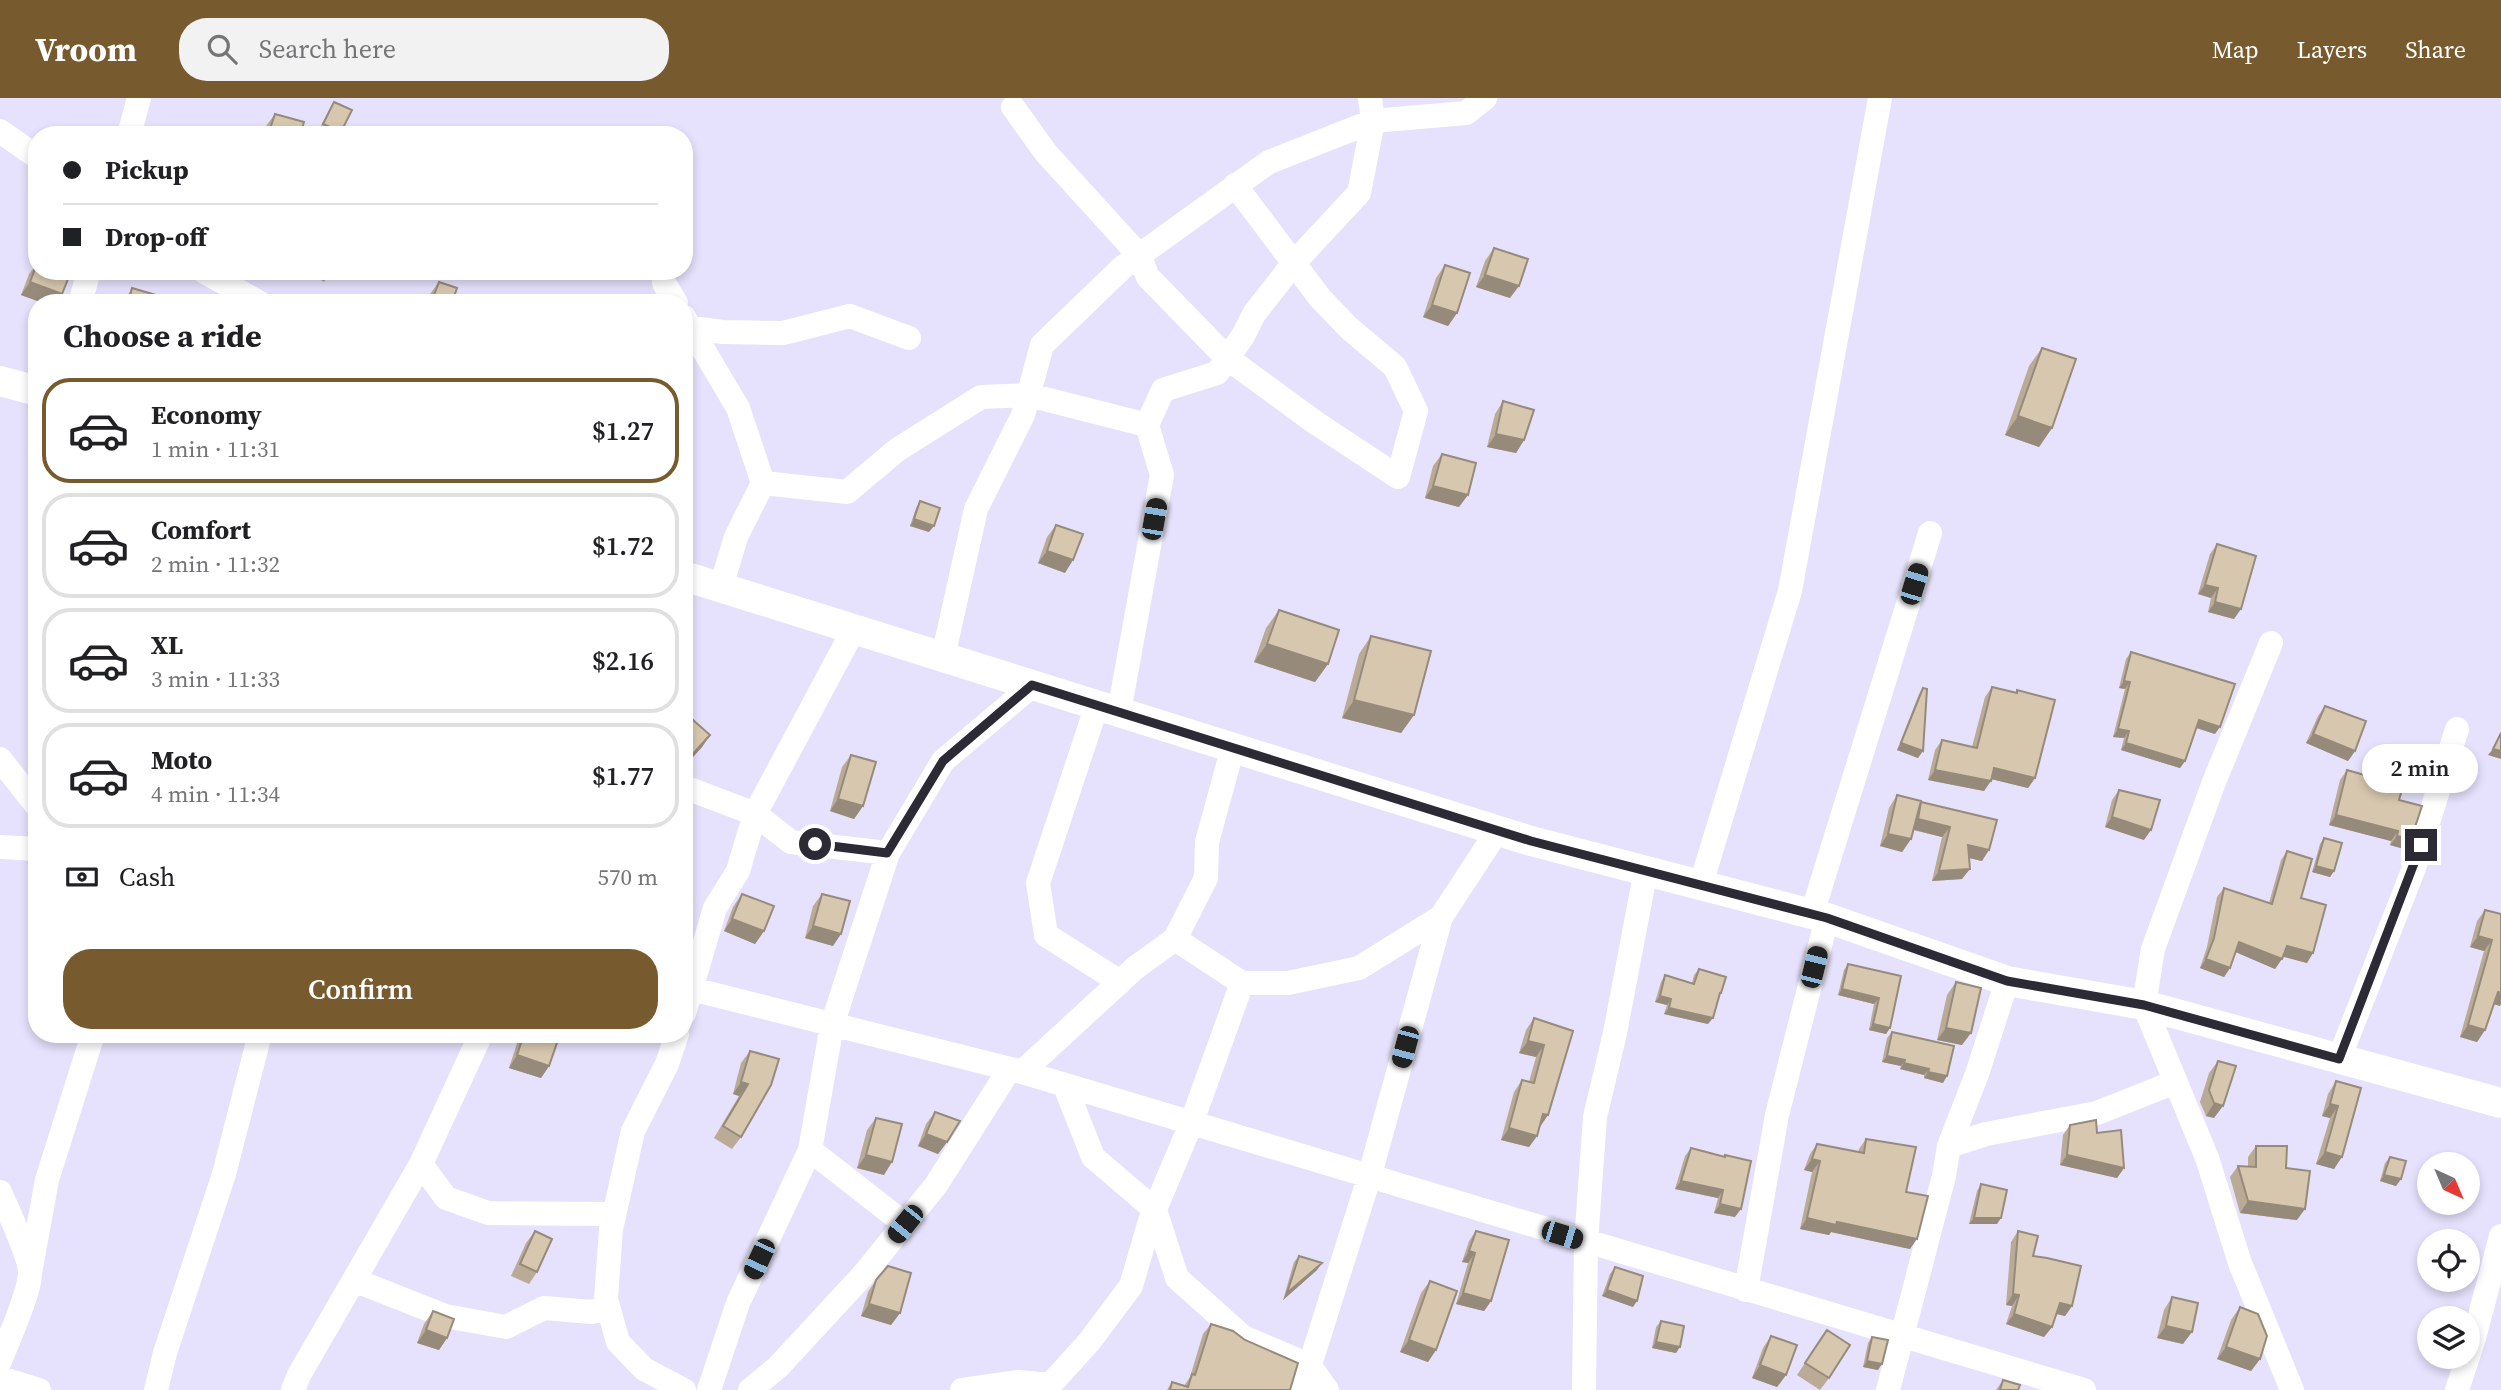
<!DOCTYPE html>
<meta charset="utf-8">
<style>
:root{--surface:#fff;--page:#f2f2f2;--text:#202124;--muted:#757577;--line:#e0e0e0;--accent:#775b2e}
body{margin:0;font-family:"Source Serif 4",serif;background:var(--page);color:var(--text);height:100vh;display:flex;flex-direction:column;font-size:26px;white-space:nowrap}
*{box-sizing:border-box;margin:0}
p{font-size:23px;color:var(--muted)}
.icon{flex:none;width:38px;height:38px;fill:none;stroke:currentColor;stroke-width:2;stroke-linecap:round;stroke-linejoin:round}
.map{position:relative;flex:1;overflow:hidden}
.panel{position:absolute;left:28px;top:196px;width:665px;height:749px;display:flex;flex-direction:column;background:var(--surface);border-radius:28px;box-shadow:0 4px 10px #0003}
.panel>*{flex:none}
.guide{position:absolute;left:28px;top:28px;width:665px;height:154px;border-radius:28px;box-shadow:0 4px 10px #0003;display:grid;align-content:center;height:154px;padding:0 35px;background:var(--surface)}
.needle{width:46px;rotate:136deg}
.tools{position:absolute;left:2417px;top:1054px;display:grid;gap:14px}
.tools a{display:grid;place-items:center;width:63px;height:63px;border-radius:50%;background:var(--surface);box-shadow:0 4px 10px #0003;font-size:35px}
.end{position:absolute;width:32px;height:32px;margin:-16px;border:9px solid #2c2a34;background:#fff;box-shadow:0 0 0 4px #fff}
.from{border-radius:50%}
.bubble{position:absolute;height:49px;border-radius:24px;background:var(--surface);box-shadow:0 4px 10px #0003;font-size:23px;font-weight:600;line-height:49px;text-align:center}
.car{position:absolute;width:21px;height:42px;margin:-21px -10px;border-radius:9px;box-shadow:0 0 5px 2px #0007;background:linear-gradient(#222 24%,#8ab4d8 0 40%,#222 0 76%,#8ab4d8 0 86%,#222 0)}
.guide b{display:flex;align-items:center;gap:24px;height:66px;font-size:26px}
.guide b+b{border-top:2px solid var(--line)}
.guide i{width:18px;height:18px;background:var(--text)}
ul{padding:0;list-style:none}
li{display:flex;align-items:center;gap:21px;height:105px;margin:0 14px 10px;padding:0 21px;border:4px solid var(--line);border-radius:28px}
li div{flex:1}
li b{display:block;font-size:26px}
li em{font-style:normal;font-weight:600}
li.current{border-color:var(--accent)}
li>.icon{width:63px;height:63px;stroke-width:1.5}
h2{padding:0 35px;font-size:32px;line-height:84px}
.pay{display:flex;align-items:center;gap:18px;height:77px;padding:0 35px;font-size:26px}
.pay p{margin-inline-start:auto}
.action{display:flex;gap:14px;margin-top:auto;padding:14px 35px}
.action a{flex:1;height:80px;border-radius:28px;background:var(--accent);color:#fff;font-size:28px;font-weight:600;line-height:80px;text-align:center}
header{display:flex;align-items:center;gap:42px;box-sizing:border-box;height:98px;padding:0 35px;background:var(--accent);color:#fff}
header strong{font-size:33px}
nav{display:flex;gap:38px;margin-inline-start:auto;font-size:24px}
.search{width:490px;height:63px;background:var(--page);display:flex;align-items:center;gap:18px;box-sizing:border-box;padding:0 24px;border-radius:28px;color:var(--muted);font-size:26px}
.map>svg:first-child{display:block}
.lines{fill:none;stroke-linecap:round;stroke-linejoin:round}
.minor{stroke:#fff;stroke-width:24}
.major{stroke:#fff;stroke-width:30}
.wall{fill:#b9ab96}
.shaded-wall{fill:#968b7a}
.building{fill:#d7c7af;stroke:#968b7a;stroke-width:2}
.route{stroke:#2c2a34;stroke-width:9}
</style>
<header>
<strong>Vroom</strong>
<div class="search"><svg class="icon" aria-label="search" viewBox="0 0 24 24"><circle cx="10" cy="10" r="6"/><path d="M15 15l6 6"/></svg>Search here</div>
<nav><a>Map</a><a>Layers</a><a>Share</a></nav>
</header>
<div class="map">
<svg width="2501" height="1292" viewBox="0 0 2501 1292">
<rect width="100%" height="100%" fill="#e6e1fc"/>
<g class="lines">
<!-- minor -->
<path class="minor" d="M1013 9 1046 55 1139 157 1148 179 1227 260 1316 325 1398 379 1416 313 1395 269 1349 230 1320 200 1235 87
M0 33 37 59
M129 37 139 0
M203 173 260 205
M664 185 676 205
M80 205 89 173
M684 219 738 310 763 385 736 439 721 489
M684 229 723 234 783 235 850 218 909 240
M763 385 847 394 897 352 981 299 1029 297 1147 327
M2271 545 2214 684 2153 851 2144 907 2207 1060 2240 1165 2292 1292
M943 559 976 411 1023 317 1042 247 1123 169 1269 64 1373 23 1466 15 1485 0
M1097 607 1038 785 1046 837 1120 884
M1119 614 1162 377 1147 327 1163 292 1217 275 1243 238 1254 216 1293 166 1359 95 1373 23 1370 0
M0 661 37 708
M684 689 755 716 791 744 888 755
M0 749 37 751
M1701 786 1790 493 1880 0
M1812 816 1930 435
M1175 841 1242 885
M684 889 1022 974 2084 1292
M684 915 715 810 738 773 755 716 854 531
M677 936 667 966 633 1033 611 1131 606 1201 618 1244 644 1271 684 1292
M2339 961 2414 770 2457 631
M1022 974 1135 870 1175 841 1206 780 1207 744 1233 649
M1065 988 1093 1059 1155 1112 1177 1180 1243 1239 1309 1267 1327 1292
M1949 1048 1986 1036 2097 1015 2175 984
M810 1052 905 1126
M421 1066 446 1100 488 1115 614 1116
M0 1094C7 1110 31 1161 30 1176 29 1197 8 1242 0 1263
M30 1175 47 1082 93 936
M354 1182 445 1218 506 1229 544 1210 591 1214 608 1210
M1746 1192 1777 1017 1827 820
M0 1280 39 1292
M156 1292 165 1255 224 1076 260 936
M293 1292 299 1277 421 1066 481 936
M709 1292 738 1205 810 1052 832 927 888 755 943 663 1033 587
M750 1292 778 1269 864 1176 936 1087 1009 972
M962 1292 1019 1284 1050 1287 1089 1244 1131 1188 1150 1123 1191 1026 1242 885H1288L1359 870 1441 819 1498 732
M1302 1292 1369 1080 1441 819
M1584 1292 1586 1144 1595 1019 1615 935 1646 772
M1888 1292 1944 1078 1949 1048 1977 976 2007 883
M2457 1292 2474 1240 2501 1138"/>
<!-- major -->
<path class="major" d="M0 283 37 293
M684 478 1531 743 1827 820 2007 883 2144 907 2501 1005"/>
</g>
<!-- wall -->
<path class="wall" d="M334 4 341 34 339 37H329L319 32 330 10Z
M275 16 300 37H264L266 28Z
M1494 150 1510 200 1476 189 1485 163Z
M37 165 62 196 57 205H43L21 197 29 176Z
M1445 167 1457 215 1448 228 1423 219 1436 180Z
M305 173H332L324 184Z
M439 184 452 205H427L430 196Z
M132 190 183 205H123Z
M2042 250 2052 330 2039 349 2005 337 2029 268Z
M1503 303 1524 342 1516 355 1487 349 1495 316Z
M1442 356 1459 409 1425 400 1433 368Z
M920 403 929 434 910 428 916 410Z
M1056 427 1065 475 1038 465 1047 439Z
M2217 446 2234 521 2208 514 2211 500 2198 496 2210 456Z
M1279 512 1328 566 1315 584 1254 564 1266 530Z
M1371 538 1414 617 1401 635 1342 620 1359 556Z
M2131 554 2215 636 2196 630 2185 663 2180 670 2121 652 2124 640 2113 639 2125 591 2119 590 2126 561Z
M1992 589 2016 594 2017 592 2035 680 2028 690 1991 681 1984 693 1928 682 1935 652 1942 642 1972 649 1985 599Z
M1923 590 1918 660 1897 652 1919 596Z
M2325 608 2355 653 2348 663 2306 645 2318 618Z
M684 614 710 637 702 649 684 669Z
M851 657 863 708 854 721 830 713 842 669Z
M2347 672 2399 702 2404 751 2390 747 2391 743 2329 727 2340 682Z
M2119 692 2144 742 2105 729 2112 702Z
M1897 697 1920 707 1921 704 1997 722 1982 763 1969 760 1962 781 1932 783 1942 739 1913 732 1911 741 1902 754 1880 748 1889 710Z
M2324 740 2334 773 2330 779 2312 774 2320 746Z
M2287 753 2301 800 2307 865 2283 858 2275 871 2236 854 2230 870 2224 879 2200 870 2207 849 2217 799 2224 790 2269 805 2281 762Z
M742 796 764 833 755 846 724 833 733 809Z
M822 796 833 848 805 840 813 808Z
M2485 812 2501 816 2500 908 2494 906 2485 932 2477 944 2460 939 2484 853 2470 849 2477 823Z
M1848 866 1901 878 1890 930 1886 936 1869 932 1874 906 1838 897 1844 872Z
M1699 871 1721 895 1718 900 1708 926 1664 916 1667 907 1655 904 1661 884 1665 877 1692 885 1694 877Z
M1956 884 1962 947 1937 942 1947 897Z
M1534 920 1573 933 1537 1038 1529 1049 1501 1042 1514 994 1522 982 1529 984 1536 959 1519 955 1526 932Z
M1892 934 1943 985 1924 980V977L1900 971 1901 968 1882 964 1887 940Z
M521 936H567L560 945 557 944 549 968 541 980 509 970 519 939Z
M750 953 741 1039 732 1051 714 1040 739 998 733 996 741 965Z
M2218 963 2214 1020 2206 1018 2200 1004 2209 975Z
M2336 983 2361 990 2334 1071 2316 1066 2330 1020 2322 1018 2328 996Z
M935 1014 947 1044 938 1056 918 1048 926 1026Z
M876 1020 884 1077 857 1070 867 1032Z
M2070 1027 2097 1035 2124 1070 2117 1080 2060 1067 2063 1037Z
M1866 1041 1906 1094 1910 1151 1831 1134 1829 1137 1800 1131 1812 1074 1804 1072 1810 1056 1817 1046 1858 1054 1859 1051Z
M2256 1048 2286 1070 2297 1122 2240 1115 2230 1079 2238 1068 2248 1069V1059Z
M1691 1050 1724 1059 1725 1057 1735 1119 1714 1115 1718 1100 1675 1091 1685 1058Z
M2390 1059 2401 1081 2396 1088 2380 1083 2385 1065Z
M1981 1086 1997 1126H1969L1977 1093Z
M535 1133 537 1174 529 1186 511 1178 526 1145Z
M1476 1133 1491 1203 1484 1213 1456 1206 1468 1165 1462 1164 1469 1143Z
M2018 1133 2033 1158 2072 1208 2065 1218 2056 1216 2052 1229 2044 1239 2006 1226 2012 1208 2006 1207 2011 1144Z
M1299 1158 1317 1172 1283 1202 1294 1164Z
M1615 1169 1633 1209 1602 1198 1610 1176Z
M876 1182 900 1215 891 1227 861 1218 868 1194Z
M1430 1183 1436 1252 1428 1264 1400 1254 1421 1195Z
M2172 1199 2183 1246 2157 1240 2164 1212Z
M2240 1209 2260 1261 2251 1273 2217 1261 2231 1222Z
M433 1213 447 1240 439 1252 417 1245 424 1226Z
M1661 1223 1676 1255 1652 1250 1656 1229Z
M1211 1226 1290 1292H1167L1172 1284 1184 1288 1190 1279 1203 1236Z
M1827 1232 1829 1280 1820 1292 1797 1277Z
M1771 1238 1786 1277 1777 1289 1752 1280 1763 1250Z
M1872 1239 1878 1272 1863 1269 1868 1245Z
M2003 1282 2018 1292H1996Z"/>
<!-- shaded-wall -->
<path class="shaded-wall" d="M1485 177 1519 188 1510 200 1476 189Z
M30 184 62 196 57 205H43L21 197Z
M1432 207 1457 215 1448 228 1423 219Z
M2018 318 2052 330 2039 349 2005 337Z
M1496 336 1524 342 1516 355 1487 349Z
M1433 388 1468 397 1459 409 1425 400Z
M914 421 934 428 929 434 910 428Z
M1047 453 1073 462 1065 475 1038 465Z
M2205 487 2218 490 2211 500 2198 496Z
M2215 504 2241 511 2234 521 2208 514Z
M1267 546 1328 566 1315 584 1254 564Z
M2124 583 2130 584 2125 591 2119 590Z
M1354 602 1414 617 1401 635 1342 620Z
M2199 622 2220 629 2215 636 2194 629Z
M2118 631 2129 633 2124 640 2113 639Z
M2313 636 2355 653 2348 663 2306 645Z
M710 637 702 649 684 669 691 658Z
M1901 645 1923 653 1918 660 1897 652Z
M2126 645 2185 663 2180 670 2121 652Z
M2493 651 2501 653V661L2488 657Z
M1994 670 2035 680 2028 690 1987 680Z
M1935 672 1991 683 1984 693 1928 682Z
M838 701 863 708 854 721 830 713Z
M2336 717 2398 733 2391 743 2329 727Z
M2112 719 2151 732 2144 742 2105 729Z
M1918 721 1950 729 1942 739 1911 731Z
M1888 736 1911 741 1902 754 1880 748Z
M2397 738 2411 741 2404 751 2390 747Z
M1968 747 1989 752 1982 763 1961 758Z
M2316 768 2334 773 2330 779 2312 774Z
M1970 771 1962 781 1932 783 1939 773Z
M732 821 764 833 755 846 724 833Z
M813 828 841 836 833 848 805 840Z
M2478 838 2492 842 2484 853 2470 849Z
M2239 844 2282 861 2275 871 2233 853Z
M2287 848 2313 855 2307 865 2280 858Z
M2206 861 2230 870 2224 879 2200 870Z
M1842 891 1879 900 1874 906 1838 897Z
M2498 894 2501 895V906L2500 908 2490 905Z
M1660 898 1671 901 1667 907 1655 904Z
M1669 910 1713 920 1708 926 1664 916Z
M1873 926 1890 930 1886 936 1869 932Z
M2468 927 2485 932 2477 944 2460 939Z
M1946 930 1971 935 1962 947 1937 942Z
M558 936H567L560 945 553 943Z
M1528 943 1544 947 1536 959 1519 955Z
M517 957 549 968 541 980 509 970Z
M1887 958 1905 962 1901 968 1882 964Z
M1904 965 1929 971 1924 977 1900 971Z
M1928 974 1947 978 1943 985 1924 980Z
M741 984 748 986 739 998 733 996Z
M2214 1005 2223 1008 2214 1020 2206 1018Z
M2330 1006 2338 1008 2330 1020 2322 1018Z
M1543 1016 1548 1017 1540 1029Z
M1509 1030 1537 1038 1529 1049 1501 1042Z
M926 1036 947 1044 938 1056 918 1048Z
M2325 1054 2342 1059 2334 1071 2316 1066Z
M866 1057 892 1064 884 1077 857 1070Z
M2067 1057 2124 1070 2117 1080 2060 1067Z
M1812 1061 1820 1063 1812 1074 1804 1072Z
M2384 1077 2401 1081 2396 1088 2380 1083Z
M1681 1083 1723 1092 1718 1100 1675 1091Z
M2248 1103 2305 1111 2297 1122 2240 1115Z
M1720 1106 1741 1111 1735 1119 1714 1115Z
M1807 1120 1837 1124 1917 1141 1910 1151 1831 1134 1829 1137 1800 1131Z
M1974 1120H2001L1997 1126H1969Z
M1469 1153 1475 1155 1468 1165 1462 1164Z
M1322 1165 1317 1172 1283 1202 1287 1195Z
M1607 1192 1637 1203 1633 1209 1602 1198Z
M1463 1195 1491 1203 1484 1213 1456 1206Z
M2013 1196 2019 1197 2012 1208 2006 1207Z
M2060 1205 2072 1208 2065 1218 2053 1215Z
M869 1206 900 1215 891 1227 861 1218Z
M2014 1216 2052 1229 2044 1239 2006 1226Z
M2166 1228 2192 1234 2183 1246 2157 1240Z
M426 1232 447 1240 439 1252 417 1245Z
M1409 1242 1436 1252 1428 1264 1400 1254Z
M1656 1244 1680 1249 1676 1255 1652 1250Z
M2226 1249 2260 1261 2251 1273 2217 1261Z
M1867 1263 1882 1266 1878 1272 1863 1269Z
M1760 1267 1786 1277 1777 1289 1752 1280Z"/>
<!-- building -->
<path class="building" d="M334 4 352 12 341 34 323 26Z
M275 16 304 24 300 37H268Z
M1494 150 1528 161 1519 188 1485 177Z
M37 166V173H63L70 176 62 196 30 184Z
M1445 167 1470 175 1457 215 1432 207Z
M439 184 457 190 452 205H431Z
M132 190 183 205H128Z
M2042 250 2076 261 2052 330 2018 318Z
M1503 303 1534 312 1524 342 1496 336Z
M1442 356 1476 365 1468 397 1433 388Z
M920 403 940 410 934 428 914 421Z
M1056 427 1083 436 1073 462 1047 453Z
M2217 446 2256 458 2241 511 2215 504 2218 490 2205 487Z
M1279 512 1339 532 1328 566 1267 546Z
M1371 538 1431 553 1414 617 1354 602Z
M2131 554 2235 586 2220 629 2199 622 2185 663 2126 645 2129 633 2118 631 2130 584 2124 583Z
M1992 589 2017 595V592L2055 602 2035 680 1994 670 1991 683 1935 672 1942 642 1977 650Z
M1923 590 1927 591 1923 653 1901 645Z
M2325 608 2366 623 2355 653 2313 636Z
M684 614 710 637 691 658 684 652Z
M2501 635V653L2493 651Z
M851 657 876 664 863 708 838 701Z
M2347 672 2403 688 2399 702 2422 708 2411 741 2397 738 2398 733 2336 717Z
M2119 692 2160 702 2151 732 2112 719Z
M1897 697 1921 703 1911 741 1888 736Z
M1921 704 1997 722 1989 752 1968 747 1970 771 1939 773 1950 729 1918 721Z
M2324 740 2342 745 2334 773 2316 768Z
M2287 753 2312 761 2301 800 2326 807 2313 855 2287 848 2282 861 2239 844 2230 870 2206 861 2214 840 2224 790 2272 806Z
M742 796 774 808 764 833 732 821Z
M822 796 850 803 841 836 813 828Z
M2485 812 2501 816V895L2498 894 2485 932 2468 927 2492 842 2478 838Z
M1848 866 1901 878 1890 930 1873 926 1879 900 1842 891Z
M1699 871 1726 879 1721 895H1720L1713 920 1669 910 1671 901 1660 898 1665 877 1694 886Z
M1956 884 1981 890 1971 935 1946 930Z
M1534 920 1573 933 1548 1017 1543 1016 1537 1038 1509 1030 1522 982 1534 985 1544 947 1528 943Z
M1892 934 1954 948 1947 978 1928 974 1929 971 1904 965 1905 962 1887 958Z
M524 936H560L549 968 517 957Z
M750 953 779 961 771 987 741 1039 723 1028 748 986 741 984Z
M2218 963 2236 968 2223 1008 2214 1005 2209 992Z
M2336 983 2361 990 2342 1059 2325 1054 2338 1008 2330 1006Z
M935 1014 960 1023 947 1044 926 1036Z
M876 1020 902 1026 892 1064 866 1057Z
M2096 1022 2097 1035 2121 1032 2124 1070 2067 1057 2070 1027Z
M1866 1041 1916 1049 1906 1094 1928 1098 1917 1141 1837 1124 1836 1127 1807 1120 1820 1063 1812 1061 1817 1046 1864 1055Z
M2256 1048H2287L2286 1070 2310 1073 2305 1111 2248 1103 2238 1068 2256 1069Z
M1691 1050 1725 1059V1057L1751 1063 1741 1111 1720 1106 1723 1092 1681 1083Z
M2390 1059 2406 1063 2401 1081 2384 1077Z
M1981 1086 2007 1092 2001 1120H1974Z
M535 1133 552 1141 537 1174 520 1166Z
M1476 1133 1509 1142 1491 1203 1463 1195 1475 1155 1469 1153Z
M2018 1133 2038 1138 2033 1158 2047 1160 2081 1168 2072 1208 2060 1205 2052 1229 2014 1216 2019 1197 2013 1196Z
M1299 1158 1322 1165 1287 1195Z
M888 1168 911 1175 900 1215 869 1206 876 1182Z
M1615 1169 1643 1178 1637 1203 1607 1192Z
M1430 1183 1457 1193 1436 1252 1409 1242Z
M2172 1199 2198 1205 2192 1234 2166 1228Z
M2240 1209 2258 1216 2267 1238 2260 1261 2226 1249Z
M433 1213 454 1221 447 1240 426 1232Z
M1661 1223 1684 1228 1680 1249 1656 1244Z
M1211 1226 1233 1233 1245 1242 1298 1265 1290 1292H1170L1172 1284 1188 1289 1192 1276 1195 1277Z
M1827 1232 1850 1247 1829 1280 1805 1265Z
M1771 1238 1797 1247 1786 1277 1760 1267Z
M1872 1239 1888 1242 1882 1266 1867 1263Z
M2003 1282 2020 1287 2018 1292H2000Z"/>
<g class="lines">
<!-- route -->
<path class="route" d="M815 746 887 755 943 663 1032 587 1531 743 1827 820 2007 883 2144 907 2339 961 2421 747"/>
</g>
</svg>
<div class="tools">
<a><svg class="needle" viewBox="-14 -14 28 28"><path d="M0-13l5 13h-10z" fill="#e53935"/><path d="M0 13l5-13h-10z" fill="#757577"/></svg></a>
<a><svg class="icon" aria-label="locate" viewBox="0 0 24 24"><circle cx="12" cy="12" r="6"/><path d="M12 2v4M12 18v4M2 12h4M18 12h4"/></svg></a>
<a><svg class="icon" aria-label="layers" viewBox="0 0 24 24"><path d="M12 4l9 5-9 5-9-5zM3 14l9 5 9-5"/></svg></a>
</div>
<i class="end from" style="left:815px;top:746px"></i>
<i class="end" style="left:2421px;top:747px"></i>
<div class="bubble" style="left:2362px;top:646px;width:116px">2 min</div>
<i class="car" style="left:1154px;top:421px;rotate:10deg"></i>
<i class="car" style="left:1914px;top:486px;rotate:17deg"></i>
<i class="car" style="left:1814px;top:869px;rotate:14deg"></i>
<i class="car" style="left:1405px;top:949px;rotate:195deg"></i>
<i class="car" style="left:905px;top:1126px;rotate:219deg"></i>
<i class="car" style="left:1562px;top:1137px;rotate:107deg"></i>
<i class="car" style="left:759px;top:1161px;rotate:205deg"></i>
<div class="guide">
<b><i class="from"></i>Pickup</b>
<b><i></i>Drop-off</b>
</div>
<section class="panel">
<h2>Choose a ride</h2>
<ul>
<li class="current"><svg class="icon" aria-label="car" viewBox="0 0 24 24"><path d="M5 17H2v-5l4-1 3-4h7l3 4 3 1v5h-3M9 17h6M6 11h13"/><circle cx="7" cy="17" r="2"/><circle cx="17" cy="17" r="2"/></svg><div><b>Economy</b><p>1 min · 11:31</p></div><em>$1.27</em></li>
<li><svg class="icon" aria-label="car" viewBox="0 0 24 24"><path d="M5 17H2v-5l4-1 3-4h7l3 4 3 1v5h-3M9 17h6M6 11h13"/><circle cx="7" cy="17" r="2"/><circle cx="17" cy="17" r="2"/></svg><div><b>Comfort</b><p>2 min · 11:32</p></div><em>$1.72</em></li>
<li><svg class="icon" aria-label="car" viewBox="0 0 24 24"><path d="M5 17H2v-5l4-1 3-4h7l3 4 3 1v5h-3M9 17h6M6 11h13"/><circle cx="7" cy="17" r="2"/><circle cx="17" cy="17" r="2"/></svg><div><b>XL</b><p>3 min · 11:33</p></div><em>$2.16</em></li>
<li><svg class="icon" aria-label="car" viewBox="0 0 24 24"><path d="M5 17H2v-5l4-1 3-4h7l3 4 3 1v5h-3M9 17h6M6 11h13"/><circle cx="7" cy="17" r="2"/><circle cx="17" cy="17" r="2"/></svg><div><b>Moto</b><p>4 min · 11:34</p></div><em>$1.77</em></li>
</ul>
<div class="pay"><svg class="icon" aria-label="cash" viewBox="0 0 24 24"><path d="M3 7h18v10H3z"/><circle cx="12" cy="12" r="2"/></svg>Cash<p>570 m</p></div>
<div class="action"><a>Confirm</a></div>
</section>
</div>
